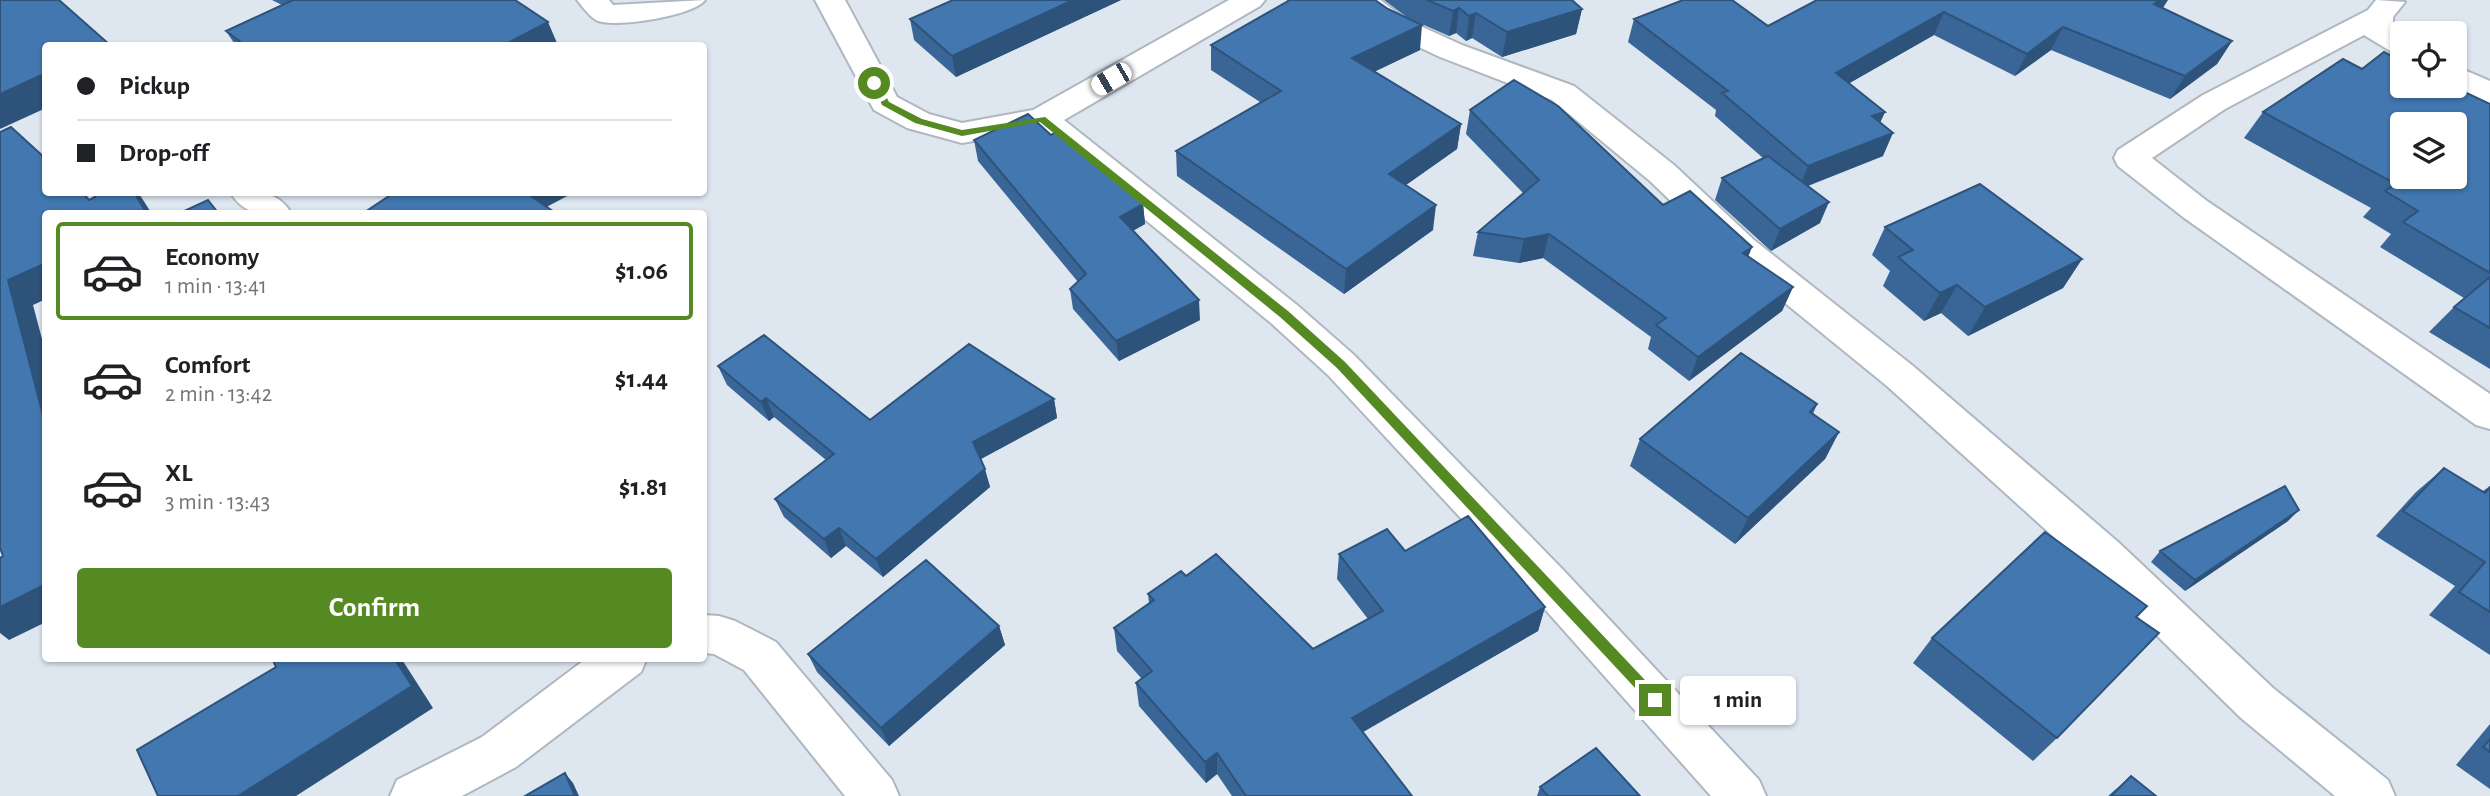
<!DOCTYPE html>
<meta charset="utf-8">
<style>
:root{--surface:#fff;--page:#f2f2f2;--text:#202124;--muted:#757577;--line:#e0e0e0;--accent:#558921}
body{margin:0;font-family:"Alegreya Sans",sans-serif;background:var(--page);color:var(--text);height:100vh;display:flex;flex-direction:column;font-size:26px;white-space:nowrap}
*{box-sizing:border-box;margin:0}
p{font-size:23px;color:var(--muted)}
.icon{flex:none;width:38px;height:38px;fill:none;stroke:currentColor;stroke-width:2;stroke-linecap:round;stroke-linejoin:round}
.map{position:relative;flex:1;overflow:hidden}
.details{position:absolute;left:42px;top:210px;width:665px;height:452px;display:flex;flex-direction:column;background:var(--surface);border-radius:7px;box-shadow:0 2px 5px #0004}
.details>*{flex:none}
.top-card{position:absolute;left:42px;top:42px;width:665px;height:154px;border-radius:7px;box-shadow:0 2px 5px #0004;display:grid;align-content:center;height:154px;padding:0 35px;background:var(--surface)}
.controls{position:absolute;left:2390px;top:21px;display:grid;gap:14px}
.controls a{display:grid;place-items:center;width:77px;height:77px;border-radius:7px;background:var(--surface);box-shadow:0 2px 5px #0004;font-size:35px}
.end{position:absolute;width:32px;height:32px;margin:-16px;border:9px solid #558921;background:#fff;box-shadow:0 0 0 4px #fff}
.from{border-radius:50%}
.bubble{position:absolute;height:49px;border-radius:7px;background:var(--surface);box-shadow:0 2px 5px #0004;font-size:23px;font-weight:700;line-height:49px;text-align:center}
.car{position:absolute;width:21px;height:42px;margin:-21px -10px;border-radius:9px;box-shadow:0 0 5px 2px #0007;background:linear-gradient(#fff 24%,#345 0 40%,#fff 0 76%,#345 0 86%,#fff 0)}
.top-card b{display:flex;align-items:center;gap:24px;height:66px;font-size:26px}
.top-card b+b{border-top:2px solid var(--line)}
.top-card i{width:18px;height:18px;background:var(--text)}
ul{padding:12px 0 0;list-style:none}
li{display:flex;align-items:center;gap:21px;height:98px;margin:0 14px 10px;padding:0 21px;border:4px solid transparent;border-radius:7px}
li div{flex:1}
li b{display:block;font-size:26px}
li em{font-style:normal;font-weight:700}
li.active{border-color:var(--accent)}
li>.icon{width:63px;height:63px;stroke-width:1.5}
.cta{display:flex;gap:14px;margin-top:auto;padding:14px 35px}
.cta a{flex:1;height:80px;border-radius:7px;background:var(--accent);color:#fff;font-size:28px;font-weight:700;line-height:80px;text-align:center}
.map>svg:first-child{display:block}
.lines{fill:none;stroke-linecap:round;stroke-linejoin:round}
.minor-casing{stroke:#afb7c0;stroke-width:4}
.minor{fill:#fff;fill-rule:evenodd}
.wall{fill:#396697}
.shaded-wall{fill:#2e537b}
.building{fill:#4277b0;stroke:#2e537b;stroke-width:2;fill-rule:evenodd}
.route{fill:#558921}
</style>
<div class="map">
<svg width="2490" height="796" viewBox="0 0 2490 796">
<rect width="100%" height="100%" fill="#dee6f0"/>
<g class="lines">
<!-- minor casing -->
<g class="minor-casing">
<path id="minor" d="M577 0H609L613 5 705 0C694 16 612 29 596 20 589 16 582 6 577 0Z
M815 0H845L897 97 929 114 962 123 1033 110 1229 0H1265L1260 6 1064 120 1297 305 1354 355 1565 572 1759 780 1766 796H1711L1535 598 1328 375 1271 323 1036 130 962 143 907 128 874 110Z
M1346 0H1380L1407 20 1462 45 1574 86 1674 165 1754 240 1913 366 2118 542 2273 688 2388 780 2395 796H2335L2241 718 2088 568 1887 386 1730 258 1650 181 1552 100 1440 57 1387 32 1351 6Z
M2376 0 2405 2 2393 17V29L2403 34V55L2392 52 2364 35 2225 109 2152 158 2207 201 2490 394V429L2476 425 2183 217 2118 166 2114 158 2118 150 2203 95 2368 10Z
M2455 66 2490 81V103L2452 86H2455Z
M230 192C256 192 277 189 292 214 265 214 246 218 230 192Z
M704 615 719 616 735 621 776 642 892 780 899 796H845L744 670 714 654 704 653Z
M587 658H647L641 672 516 767 462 796H390L397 780 482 737Z"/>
</g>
<!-- minor -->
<use href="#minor" class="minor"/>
</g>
<!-- wall -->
<path class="wall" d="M272 0H515L557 43 553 46H236L226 31 282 5Z
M953 0H1121L956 77 914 40 910 19Z
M1287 0H1375L1420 50 1375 71 1461 124 1457 149 1406 185 1433 230 1344 294 1177 176 1176 151 1260 102 1211 70V45L1287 2Z
M1384 0H1572L1582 9 1576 34 1502 57 1472 38 1466 41 1456 33 1449 36 1408 18Z
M1817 0 2163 8 2232 41 2217 64 2170 99 2051 50 2015 76 1934 35 1849 83 1885 112 1880 122 1883 156 1808 186 1820 223 1771 251 1715 200 1722 178 1763 158 1715 116 1716 110 1628 42 1634 19 1768 26Z
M2362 69 2490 104V369L2429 332 2454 307 2464 298 2380 247 2391 234 2363 217 2371 208 2244 138 2263 112Z
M1470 110 1752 247 1748 257 1793 287 1782 311 1689 381 1648 349 1651 337 1543 258 1519 263 1473 256 1478 232 1523 193 1466 134Z
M1051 135 1143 204 1145 224 1133 231 1200 320 1119 361 1073 309 1070 289 1078 282 978 161 974 140Z
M1885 227 2082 259 2063 288 1968 336 1941 313 1924 321 1883 286 1890 271 1872 255Z
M718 366 870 420 1054 399 1057 418 981 459 990 487 883 577 846 546 831 558 784 517 775 499 826 460 774 417 769 421 727 385Z
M1817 404 1813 414 1839 432 1825 459 1735 544 1630 466 1640 439Z
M2444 468 2483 491 2490 486V655L2429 615 2455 586 2376 536 2416 492Z
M2288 521 2185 591 2151 562 2160 551Z
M1405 551 1545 607 1538 631 1363 732 1412 796H1232L1217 774 1206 783 1139 706 1136 683 1142 679 1117 651 1114 628 1149 603 1148 594 1186 576 1313 649 1368 619 1337 579 1339 554Z
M2136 617 2057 738 2033 761 1913 663 1932 638Z
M999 626 1005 645 889 746 817 672 808 654Z
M2490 724V789L2456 765Z
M2131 776 2156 796H2108Z
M1540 787 1640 796H1537Z"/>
<!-- shaded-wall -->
<path class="shaded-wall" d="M1073 0H1121L956 77 952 56Z
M2159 0H2168L2161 11 2154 4Z
M1459 8 1456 33 1449 36 1453 11Z
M1582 9 1576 34 1502 57 1507 32Z
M1944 12 1934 35 1827 96 1836 73Z
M1476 13 1472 38 1466 41 1469 16Z
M548 22 557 43 553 46H502Z
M1422 25 1420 50 1351 83 1352 58Z
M2063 27 2051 50 2015 76 2027 54Z
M2232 41 2217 64 2170 99 2185 76Z
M46 73V108L0 129V94Z
M1885 112 1875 134 1872 116Z
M1461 124 1457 149 1386 199 1389 174Z
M1893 133 1883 156 1799 189 1808 166Z
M134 192H138L152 214H147Z
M513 192H575L533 214 510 194Z
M1829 202 1820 223 1771 251 1780 229Z
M1143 204 1145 224 1121 237 1120 217Z
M1436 205 1433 230 1344 294 1346 269Z
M1549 234 1543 258 1519 263 1524 239Z
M1752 247 1742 271 1743 253Z
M2082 259 2063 288 1968 336 1985 307Z
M46 263V299L33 305 46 354V427L8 280Z
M1957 285 1941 313 1924 321 1940 293Z
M1793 287 1782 311 1689 381 1698 357Z
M1199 300 1200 320 1119 361 1116 341Z
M766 398 774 417 769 421 761 402Z
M1054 399 1057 418 977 461 973 442Z
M1839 432 1825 459 1735 544 1748 518Z
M985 469 990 487 883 577 876 559Z
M2299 510 2288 521 2185 591 2195 580Z
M839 528 846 546 831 558 824 539Z
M46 584V622L9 640 0 633V607Z
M1545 607 1538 631 1349 740 1352 718Z
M999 626 1005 645 889 746 881 728Z
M394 658H401L433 708 296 796H238Z
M1217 753V774L1206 783 1205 762Z
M565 773 573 783 579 796H575Z"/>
<!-- building -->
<path class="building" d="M0 0H59L110 45 108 46H46V73L0 94Z
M293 0H515L548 22 502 46H246L226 31Z
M953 0H1073L952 56 910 19Z
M1290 0H1375L1388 9 1422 25 1352 58 1461 124 1389 174 1436 205 1346 269 1176 151 1281 91 1211 45Z
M1427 0H1572L1582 9 1507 32 1476 13 1469 16 1459 8 1453 11Z
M1683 0H1732L1768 26 1817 0H2159L2154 4 2232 41 2185 76 2063 27 2027 54 1944 12 1836 73 1885 112 1872 116 1893 133 1808 166 1722 93 1728 91 1634 19Z
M2384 52 2403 62V86H2452L2490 104V273L2403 222 2418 211 2385 191 2396 184 2263 112 2343 59 2362 69ZM2403 124H2455V177H2403Z
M1514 80 1558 106 1663 205 1690 191 1752 247 1743 253 1793 287 1698 357 1656 325 1666 318 1549 234 1524 239 1478 232 1539 180 1470 110Z
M1028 114 1051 135 1056 132 1143 204 1120 217 1199 300 1116 341 1070 289 1086 274 974 140Z
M11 127 46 159V192H82L89 200 95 197 93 192H134L147 214H46V263L8 280 46 427V584L0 607V558L3 556 0 548V132Z
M1768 156 1829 202 1780 229 1722 178Z
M1980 184 2082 259 1985 307 1957 285 1940 293 1898 257 1913 250 1885 227Z
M395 192H513L510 194H528L557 214H362Z
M208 200 219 214H178Z
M2490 277V328L2454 307Z
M764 335 870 420 969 344 1054 399 973 442 985 469 876 559 839 528 824 539 775 499 834 454 766 398 761 402 718 366Z
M1741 353 1817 404 1810 412 1839 432 1748 518 1640 439Z
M2444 468 2485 493 2490 487V612L2459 592 2485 562 2403 511Z
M2285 486 2299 510 2195 580 2160 551Z
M1468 516 1545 607 1352 718 1412 796H1246L1217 753 1205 762 1136 683 1152 671 1114 628 1154 600 1148 594 1181 571 1186 576 1216 554 1313 649 1383 611 1339 554 1387 529 1405 551Z
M2045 532 2147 606 2136 617 2159 633 2057 738 1932 638Z
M926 560 999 626 881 728 808 654Z
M272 658H394L412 686 238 796H158L137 750 276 667Z
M2490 739V752L2483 747Z
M1596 748 1640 796H1548L1540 787Z
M565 773 575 796H525Z
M2131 776 2156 796H2111Z"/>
<!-- route -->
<path class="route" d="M871 81H878L889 102 922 119 962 130 1045 117 1288 311 1345 362 1660 696V704H1650L1337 368 1280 317 1040 122 962 136 915 123 882 105Z"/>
</svg>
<div class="controls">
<a><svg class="icon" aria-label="locate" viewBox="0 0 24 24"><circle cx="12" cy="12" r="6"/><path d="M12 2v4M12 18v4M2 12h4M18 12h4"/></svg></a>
<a><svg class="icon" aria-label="layers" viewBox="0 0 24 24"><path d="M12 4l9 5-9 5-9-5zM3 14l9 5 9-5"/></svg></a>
</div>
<i class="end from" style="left:874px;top:83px"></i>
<i class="end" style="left:1655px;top:700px"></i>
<div class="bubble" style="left:1680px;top:676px;width:116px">1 min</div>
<i class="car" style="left:1111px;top:79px;rotate:240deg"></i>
<div class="top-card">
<b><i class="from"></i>Pickup</b>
<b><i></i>Drop-off</b>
</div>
<section class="details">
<ul>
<li class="active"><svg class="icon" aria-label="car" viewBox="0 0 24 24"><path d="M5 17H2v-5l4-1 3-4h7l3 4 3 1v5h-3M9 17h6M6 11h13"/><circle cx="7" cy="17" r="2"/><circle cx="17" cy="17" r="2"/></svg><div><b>Economy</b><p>1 min · 13:41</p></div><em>$1.06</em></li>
<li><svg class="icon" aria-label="car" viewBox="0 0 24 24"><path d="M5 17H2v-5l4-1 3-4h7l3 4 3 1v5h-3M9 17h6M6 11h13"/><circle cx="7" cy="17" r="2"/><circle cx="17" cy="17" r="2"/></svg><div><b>Comfort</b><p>2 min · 13:42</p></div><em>$1.44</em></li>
<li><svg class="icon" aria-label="car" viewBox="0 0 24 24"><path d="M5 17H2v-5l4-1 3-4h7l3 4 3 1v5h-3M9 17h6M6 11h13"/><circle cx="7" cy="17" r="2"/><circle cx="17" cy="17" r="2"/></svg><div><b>XL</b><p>3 min · 13:43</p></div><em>$1.81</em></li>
</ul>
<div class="cta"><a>Confirm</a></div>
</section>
</div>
